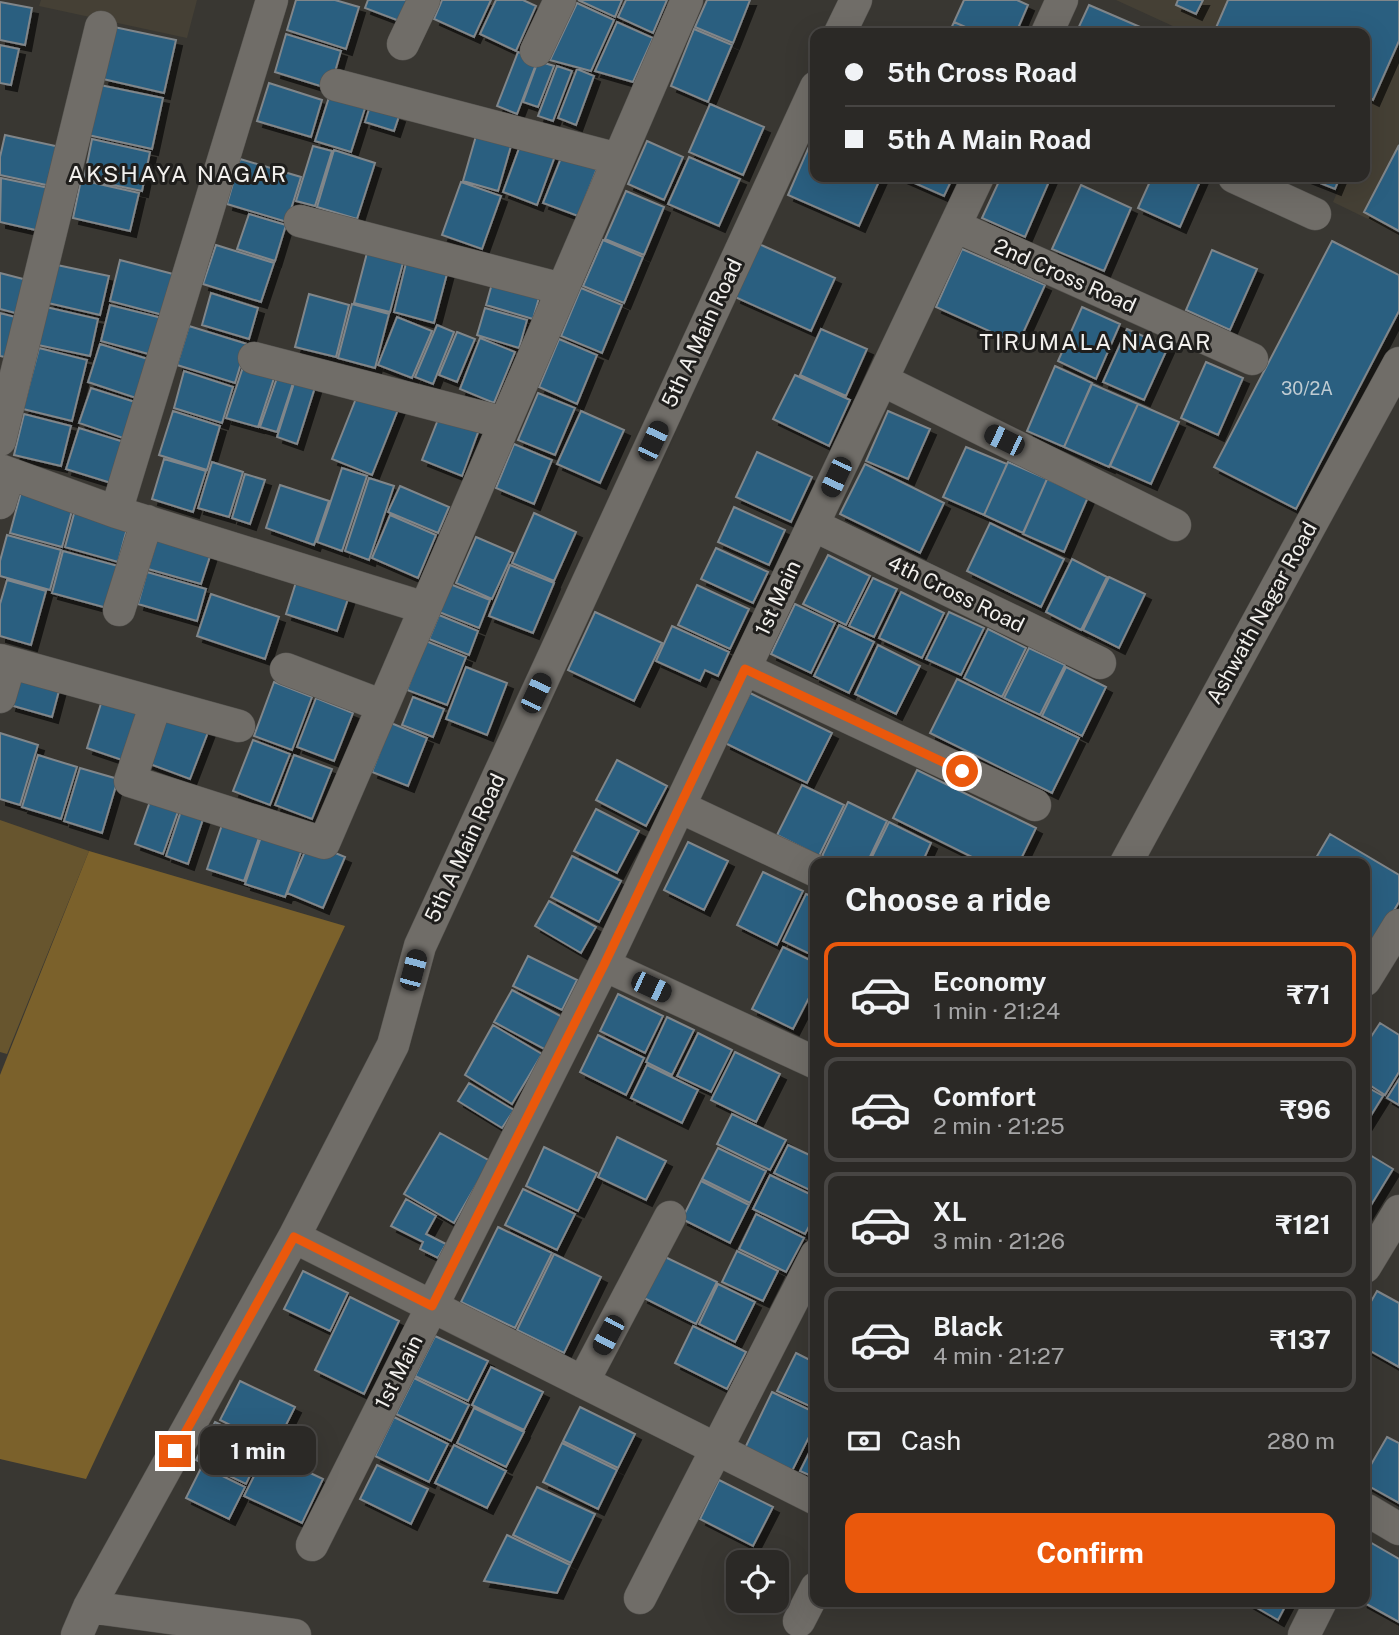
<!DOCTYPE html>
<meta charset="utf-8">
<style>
:root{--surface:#2b2926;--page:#33312e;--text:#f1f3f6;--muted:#a6a6a7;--line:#474543;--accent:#ea580c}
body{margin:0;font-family:"Public Sans",sans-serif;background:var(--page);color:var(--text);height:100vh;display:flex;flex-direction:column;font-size:26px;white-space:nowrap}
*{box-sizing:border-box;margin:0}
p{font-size:23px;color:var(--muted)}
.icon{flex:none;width:38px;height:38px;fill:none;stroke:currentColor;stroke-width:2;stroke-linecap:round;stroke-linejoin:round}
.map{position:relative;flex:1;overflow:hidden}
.panel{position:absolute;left:810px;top:858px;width:560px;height:749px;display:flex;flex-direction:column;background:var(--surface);border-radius:14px;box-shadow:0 7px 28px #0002,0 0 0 2px var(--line)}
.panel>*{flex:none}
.top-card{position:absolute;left:810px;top:28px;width:560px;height:154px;border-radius:14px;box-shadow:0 7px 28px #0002,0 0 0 2px var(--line);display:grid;align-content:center;height:154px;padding:0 35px;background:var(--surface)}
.tools{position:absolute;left:726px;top:1550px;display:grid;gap:14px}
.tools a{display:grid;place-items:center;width:63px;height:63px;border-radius:14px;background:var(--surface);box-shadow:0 7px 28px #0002,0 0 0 2px var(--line);font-size:35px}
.end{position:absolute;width:32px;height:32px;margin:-16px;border:9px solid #ea580c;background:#fff;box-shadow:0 0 0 4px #fff}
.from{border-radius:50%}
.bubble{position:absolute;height:49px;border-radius:14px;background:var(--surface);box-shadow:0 7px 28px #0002,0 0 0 2px var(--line);font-size:23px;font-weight:700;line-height:49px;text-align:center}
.car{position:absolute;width:21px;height:42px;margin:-21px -10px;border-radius:9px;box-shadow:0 0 5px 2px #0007;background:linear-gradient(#222 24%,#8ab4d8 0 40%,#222 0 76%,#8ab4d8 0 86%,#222 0)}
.top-card b{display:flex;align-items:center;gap:24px;height:66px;font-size:26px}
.top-card b+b{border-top:2px solid var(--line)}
.top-card i{width:18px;height:18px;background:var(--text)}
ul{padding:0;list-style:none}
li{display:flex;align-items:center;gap:21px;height:105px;margin:0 14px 10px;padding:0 21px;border:4px solid var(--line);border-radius:14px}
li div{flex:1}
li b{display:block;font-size:26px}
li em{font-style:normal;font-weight:700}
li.current{border-color:var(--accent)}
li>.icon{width:63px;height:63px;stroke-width:1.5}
h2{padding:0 35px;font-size:32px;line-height:84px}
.pay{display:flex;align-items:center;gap:18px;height:77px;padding:0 35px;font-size:26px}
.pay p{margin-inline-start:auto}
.button{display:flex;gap:14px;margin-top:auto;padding:14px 35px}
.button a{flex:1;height:80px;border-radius:14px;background:var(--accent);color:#fff;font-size:28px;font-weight:700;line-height:80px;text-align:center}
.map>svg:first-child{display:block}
.built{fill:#454035}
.green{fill:#67552e}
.forest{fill:#7b612b}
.building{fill:#295e80;stroke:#80868a;stroke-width:2;filter:url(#shadow)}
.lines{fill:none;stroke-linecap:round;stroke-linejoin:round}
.minor-casing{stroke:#575551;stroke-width:33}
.minor{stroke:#706d68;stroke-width:32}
.route{stroke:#ea580c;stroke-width:9}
.labels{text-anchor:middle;stroke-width:6;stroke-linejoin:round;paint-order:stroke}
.number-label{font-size:18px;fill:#c0ccd2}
.street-label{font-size:21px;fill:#f2f0ed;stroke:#1f1e1c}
.neighbourhood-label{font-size:23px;letter-spacing:2px;fill:#f2f0ed;stroke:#1f1e1c}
</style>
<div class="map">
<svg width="1399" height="1635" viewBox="0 0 1399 1635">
<defs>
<filter id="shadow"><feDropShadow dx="6" dy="6" stdDeviation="0" flood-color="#0009"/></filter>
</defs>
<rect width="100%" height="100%" fill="#393732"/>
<!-- built -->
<path class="built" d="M41 0H197L187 38 39 6Z
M1116 0H1399V234L1333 202 1344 177H1365V130L1370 118 1365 116V33H1188Z"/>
<!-- green -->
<path class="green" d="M0 820 89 851 7 1054 0 1052Z"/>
<!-- forest -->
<path class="forest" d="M89 851 345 926 86 1479 0 1459V1075Z"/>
<!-- building -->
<path class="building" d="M296 0H335L359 7 346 49 287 30Z
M368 0H410L402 22 365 8Z
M442 0H491L474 37 434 19Z
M496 0H523L536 6 516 51 480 34Z
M578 0H622L615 17Z
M626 0H667L653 33 618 17Z
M707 0H750L733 43 695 27Z
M964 0H1017L1028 5 1016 33H979L954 22Z
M1178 0H1203L1196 14 1176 5Z
M1228 0H1399V41L1373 100 1365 96V33H1222L1215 30Z
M0 2 32 8 25 45 0 40Z
M577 3 614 20 591 71 550 60Z
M1089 5 1154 33H1076Z
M617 22 653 38 633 82 595 71Z
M954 22 979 33H949Z
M114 27 176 40 164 93 103 79Z
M694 29 732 45 708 102 671 86Z
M286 34 341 51 330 89 275 72Z
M0 45 19 49 11 85 0 83Z
M518 52 538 59 517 114 497 106Z
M538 61 554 66 538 107 523 102Z
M557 66 572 71 553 121 538 116Z
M577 69 594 76 576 125 558 118Z
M269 83 322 100 311 137 257 121Z
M100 85 163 98 152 149 88 135Z
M331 91 367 102 351 152 315 141Z
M710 104 764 127 743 175 689 152Z
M370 106 399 116 394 131 365 122Z
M478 129 513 139 498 191 463 181Z
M5 135 60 147 51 186 0 175V157Z
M92 139 150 152 142 191 84 179Z
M647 141 683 157 664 200 628 184Z
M811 142 816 144V177H881L859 226 788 195Z
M521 143 555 156 537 205 503 192Z
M1399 145V231L1364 212Z
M313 146 332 151 315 206 296 201Z
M334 150 375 163 357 219 317 207Z
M563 153 598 166 578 216 543 203Z
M689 157 740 179 719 226 668 204Z
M240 159 301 177 287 222 227 204Z
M901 177H953L944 196Z
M1001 177H1051L1025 237 982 218Z
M1152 177H1202L1180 227 1138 208Z
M1305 177H1340L1335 189Z
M1 178 49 188 40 231 0 222Z
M81 180 139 193 130 231 73 218Z
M461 182 501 196 482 249 442 235Z
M1081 185 1131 208 1104 271 1052 249Z
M626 191 664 207 644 255 605 239Z
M249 214 286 225 275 261 237 249Z
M603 240 643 257 624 303 583 286Z
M1332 241 1399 275V311L1296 509 1214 467Z
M759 244 835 278 811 331 735 297Z
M216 245 274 263 261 302 203 284Z
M368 249 404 259 390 312 354 303Z
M962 249 1045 285 1018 344 936 307Z
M1212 250 1257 269 1230 330 1186 310Z
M407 259 448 270 434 323 394 312Z
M120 260 173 274 163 315 110 301Z
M57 265 109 276 100 315 48 303Z
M0 273 31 281 23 315 0 309Z
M493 280 540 294 533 319 486 305Z
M581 288 622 305 602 353 561 336Z
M211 293 258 308 249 339 202 325Z
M309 294 349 305 336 357 295 347Z
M352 304 389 314 375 368 338 358Z
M110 305 162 318 152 355 101 341Z
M46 307 98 319 90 356 38 345Z
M1082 307 1120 324 1096 379 1058 361Z
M485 308 527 320 519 348 477 335Z
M0 313 19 318 9 358 0 356Z
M397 317 432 331 412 378 378 365Z
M437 325 454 332 433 384 415 377Z
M189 326 247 344 235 383 177 365Z
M821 329 867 349 846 396 800 375Z
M1127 329 1168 347 1144 400 1103 382Z
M457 332 475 339 457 382 439 375Z
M480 338 515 352 494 403 460 389Z
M559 339 597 355 577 404 539 387Z
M100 344 151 360 139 399 88 382Z
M39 348 87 360 72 421 23 409Z
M1206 362 1243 378 1218 435 1181 418Z
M244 364 275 375 258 427 226 418Z
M1055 366 1092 383 1064 447 1027 431Z
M184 371 233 387 222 423 174 408Z
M278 375 294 380 277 432 260 427Z
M795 375 850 400 829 446 773 419Z
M296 377 316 384 297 444 277 437Z
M1092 384 1138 404 1109 467 1064 447Z
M91 388 135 402 123 438 79 423Z
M359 391 399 407 372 475 332 459Z
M538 393 575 408 555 455 518 440Z
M1138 404 1179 422 1151 484 1110 466Z
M173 411 220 426 207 470 159 455Z
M581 411 624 430 600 483 557 464Z
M888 411 930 429 908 479 866 461Z
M441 412 480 427 462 476 422 460Z
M24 414 71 426 61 466 14 455Z
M79 428 124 442 111 483 66 469Z
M514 444 552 460 534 504 496 488Z
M966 447 1007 464 984 515 943 497Z
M757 452 812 477 791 522 736 497Z
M164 459 206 471 193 512 152 499Z
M212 462 243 472 229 517 198 508Z
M1008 462 1047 479 1023 533 984 515Z
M865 464 944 503 920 553 840 514Z
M342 468 367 476 342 551 317 542Z
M245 474 265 480 250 524 232 518Z
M369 478 394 486 369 560 345 551Z
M1047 479 1088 497 1064 552 1023 534Z
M280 485 329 501 314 545 266 528Z
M400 486 449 507 438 533 388 512Z
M21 492 73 507 62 547 10 533Z
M734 507 785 530 769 565 718 542Z
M75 510 128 525 118 562 65 547Z
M534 513 576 532 554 581 512 563Z
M390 515 436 535 418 578 372 558Z
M990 523 1064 559 1041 607 967 571Z
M7 535 61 550 50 590 0 576V561Z
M158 535 212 550 201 584 148 569Z
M476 537 513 553 492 599 456 583Z
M716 548 768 572 753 603 701 579Z
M63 551 118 566 107 608 52 593Z
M828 555 870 576 846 625 803 604Z
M1072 559 1107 577 1081 630 1046 612Z
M510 565 554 583 533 633 489 616Z
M147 572 206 589 197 621 138 604Z
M1109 577 1145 594 1119 648 1083 630Z
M873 578 897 589 874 637 849 626Z
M297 579 349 596 337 631 286 614Z
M7 580 46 591 31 645 0 636V604Z
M450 584 490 600 479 628 439 612Z
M697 585 749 609 730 649 678 625Z
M901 592 944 613 922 658 879 638Z
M211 594 279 617 265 659 197 636Z
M795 604 835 623 811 673 771 654Z
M595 612 662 643 634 701 568 670Z
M949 612 984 628 961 675 926 659Z
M439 615 478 631 469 655 429 639Z
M839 625 874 642 849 693 814 676Z
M672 626 729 652 718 676 705 670 700 681 656 661Z
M988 629 1026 648 1002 697 964 678Z
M426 641 466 657 447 705 407 690Z
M878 645 920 666 896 714 855 694Z
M1029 648 1065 665 1040 715 1004 698Z
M466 667 507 683 487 735 446 719Z
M1066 667 1106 687 1082 736 1042 716Z
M18 676 60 687 52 717 10 705Z
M957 679 1079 738 1052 793 930 733Z
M274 682 312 697 292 750 254 736Z
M750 693 832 733 807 783 725 743Z
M104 694 143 707 125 761 87 748Z
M413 697 444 709 433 737 402 725Z
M316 698 353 713 334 761 297 747Z
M168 710 210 727 190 779 147 763Z
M391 723 427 738 408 786 372 772Z
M0 733 38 745 20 805 0 799Z
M253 740 290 754 270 805 233 791Z
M38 755 77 767 61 819 22 807Z
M294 755 332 769 312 819 275 805Z
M617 760 667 786 646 826 596 800Z
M80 768 118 779 102 833 64 821Z
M917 770 1036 828 1019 863H984L893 818Z
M802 785 844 805 819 856 777 835Z
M153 793 181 803 163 854 135 844Z
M184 802 206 810 188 864 166 856Z
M848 802 887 821 867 863H835L822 856Z
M596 809 639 831 617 873 574 851Z
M225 816 262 829 244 881 207 869Z
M889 822 931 843 922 863H869Z
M264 828 305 841 285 897 245 884Z
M1330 834 1399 875V902L1372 947 1365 942V863H1313Z
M309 842 345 857 323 908 287 893Z
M688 842 728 861 704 910 664 890Z
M572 856 621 881 599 922 551 897Z
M763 872 803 891 777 945 737 925Z
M806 894 816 898V957L783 941Z
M549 901 596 927 581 953 535 926Z
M783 947 816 963V984L793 1029 752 1009Z
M528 956 577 980 562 1010 513 986Z
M512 990 564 1018 546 1050 494 1022Z
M618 994 663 1016 645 1053 600 1031Z
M667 1017 694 1030 672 1075 646 1062Z
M1380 1023 1399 1035V1072L1385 1095 1365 1082V1046Z
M493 1025 542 1054 512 1104 465 1075Z
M698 1033 732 1050 711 1092 677 1076Z
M598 1035 644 1058 626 1095 580 1072Z
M735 1052 780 1074 756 1122 711 1100Z
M647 1065 698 1090 682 1123 631 1098Z
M1399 1079V1105L1387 1098Z
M469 1083 514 1110 502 1128 458 1101Z
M1365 1086 1383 1096 1365 1125Z
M732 1114 786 1140 770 1170 717 1144Z
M440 1133 490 1161 454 1223 404 1194Z
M617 1137 666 1161 646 1200 598 1177Z
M788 1145 816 1158V1193L774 1173Z
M544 1147 597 1173 578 1211 526 1186Z
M718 1148 766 1171 750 1203 702 1179Z
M1365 1152 1393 1169 1365 1215Z
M770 1175 816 1197V1213L805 1234 753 1209Z
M701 1181 749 1205 730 1243 682 1219Z
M523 1189 575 1214 557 1250 505 1225Z
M406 1199 436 1216 426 1234 446 1244 438 1258 420 1249 423 1242 391 1226Z
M756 1214 804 1238 786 1272 739 1249Z
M498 1227 552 1253 515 1328 461 1302Z
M737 1251 778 1271 763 1301 722 1282Z
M554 1254 601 1277 564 1353 517 1330Z
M663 1256 717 1282 696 1324 642 1297Z
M303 1271 348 1293 330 1331 284 1309Z
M718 1284 755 1302 735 1342 699 1324Z
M1377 1291 1399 1303V1367L1365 1348V1312Z
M350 1297 399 1321 364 1394 315 1370Z
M693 1326 746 1352 727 1389 675 1363Z
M435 1336 488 1361 468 1401 415 1376Z
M796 1353 816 1363V1409L777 1391Z
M491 1367 543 1392 524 1430 472 1405Z
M414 1378 469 1405 451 1441 396 1414Z
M240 1381 295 1407 275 1447 220 1420Z
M772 1392 816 1413V1423L792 1471 745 1448Z
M580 1407 635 1434 618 1468 563 1441Z
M474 1408 524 1432 506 1467 457 1443Z
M394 1417 448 1444 429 1482 375 1456Z
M215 1422 264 1446 246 1484 196 1460Z
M1387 1437 1399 1443V1503L1365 1484V1475Z
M816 1439V1478L800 1471Z
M562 1443 617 1470 598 1509 543 1482Z
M454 1445 506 1471 487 1508 435 1483Z
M266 1452 323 1479 302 1523 244 1496Z
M377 1465 428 1489 411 1524 360 1499Z
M202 1466 245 1487 229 1519 186 1498Z
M719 1480 773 1507 753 1546 700 1519Z
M537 1487 595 1514 571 1563 513 1535Z
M507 1535 570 1565 557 1593 484 1581Z
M1368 1541 1399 1559V1622L1361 1601H1365V1547Z
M1245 1601H1288L1278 1620Z"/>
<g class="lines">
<!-- minor casing -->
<g class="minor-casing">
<path id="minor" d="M840 33 856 0
M1047 33 1062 0
M403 44 424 0
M536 51 560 0
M336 85 618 159
M1234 177 1315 214
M300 221 562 289
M955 226 1252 359
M254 358 505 423
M882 380 1175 525
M0 440 101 27
M0 470 116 512 425 608
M0 503 9 474
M116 512 272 0
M813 525 1100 663
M119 610 147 521
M0 660 239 726
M286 669 383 706
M745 669 1035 805
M0 697 10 663
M156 703 130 781 324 843 687 0
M680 807 816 871
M1126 863 1399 363
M604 965 816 1063
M1365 980 1399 925
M294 1237 816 1499
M1365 1267 1399 1211
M583 1382 670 1217
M1365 1514 1367 1510 1399 1529
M312 1545 604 965 978 177
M640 1598 816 1255
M89 1607 295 1635
M799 1621 816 1588
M77 1635 89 1607 294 1237 393 1045 420 946 816 87
M1304 1635 1321 1601"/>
</g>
<!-- minor -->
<use href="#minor" class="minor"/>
</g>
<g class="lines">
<!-- route -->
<path class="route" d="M175 1451 294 1237 432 1306 604 965 745 669 962 771"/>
</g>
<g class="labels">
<!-- number labels -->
<g class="number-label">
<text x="1307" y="395">30/2A</text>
</g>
<!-- street labels -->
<g class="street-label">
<text transform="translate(1065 276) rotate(24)" y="7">2nd Cross Road</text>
<text transform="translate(702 333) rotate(-65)" y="7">5th A Main Road</text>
<text transform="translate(956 594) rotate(26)" y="7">4th Cross Road</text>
<text transform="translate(778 598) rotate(-65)" y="7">1st Main</text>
<text transform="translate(1262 613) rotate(-61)" y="7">Ashwath Nagar Road</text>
<text transform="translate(465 848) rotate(-65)" y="7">5th A Main Road</text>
<text transform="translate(399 1372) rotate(-63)" y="7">1st Main</text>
</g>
<!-- neighbourhood labels -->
<g class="neighbourhood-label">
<text x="178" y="182">AKSHAYA NAGAR</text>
<text x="1096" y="350">TIRUMALA NAGAR</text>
</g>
</g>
</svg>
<div class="tools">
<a><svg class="icon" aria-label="locate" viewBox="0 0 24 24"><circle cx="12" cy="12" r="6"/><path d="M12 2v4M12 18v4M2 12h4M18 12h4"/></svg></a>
</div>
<i class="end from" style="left:962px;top:771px"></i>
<i class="end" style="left:175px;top:1451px"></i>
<div class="bubble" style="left:200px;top:1426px;width:116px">1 min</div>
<i class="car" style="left:1004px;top:440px;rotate:296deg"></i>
<i class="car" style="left:653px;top:441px;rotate:25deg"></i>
<i class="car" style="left:836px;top:477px;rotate:205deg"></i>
<i class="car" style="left:536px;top:693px;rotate:25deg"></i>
<i class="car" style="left:413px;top:970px;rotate:15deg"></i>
<i class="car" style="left:651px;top:987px;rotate:115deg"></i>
<i class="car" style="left:608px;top:1335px;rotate:208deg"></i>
<div class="top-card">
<b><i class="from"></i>5th Cross Road</b>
<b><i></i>5th A Main Road</b>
</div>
<section class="panel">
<h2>Choose a ride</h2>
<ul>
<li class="current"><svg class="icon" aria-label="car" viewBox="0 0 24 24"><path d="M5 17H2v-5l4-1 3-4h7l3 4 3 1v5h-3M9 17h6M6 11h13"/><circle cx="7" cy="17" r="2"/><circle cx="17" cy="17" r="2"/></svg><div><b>Economy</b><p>1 min · 21:24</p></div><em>₹71</em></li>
<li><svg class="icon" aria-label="car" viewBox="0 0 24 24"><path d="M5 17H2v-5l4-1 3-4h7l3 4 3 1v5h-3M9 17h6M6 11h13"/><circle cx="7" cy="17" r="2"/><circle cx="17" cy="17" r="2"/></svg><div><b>Comfort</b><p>2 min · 21:25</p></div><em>₹96</em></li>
<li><svg class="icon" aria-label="car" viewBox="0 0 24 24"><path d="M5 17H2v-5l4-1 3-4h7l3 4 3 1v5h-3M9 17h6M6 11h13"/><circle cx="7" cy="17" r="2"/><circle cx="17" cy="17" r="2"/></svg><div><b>XL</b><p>3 min · 21:26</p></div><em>₹121</em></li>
<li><svg class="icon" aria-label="car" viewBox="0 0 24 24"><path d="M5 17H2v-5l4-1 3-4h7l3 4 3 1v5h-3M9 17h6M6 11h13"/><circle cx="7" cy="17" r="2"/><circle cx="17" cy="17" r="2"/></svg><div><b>Black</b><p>4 min · 21:27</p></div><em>₹137</em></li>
</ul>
<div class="pay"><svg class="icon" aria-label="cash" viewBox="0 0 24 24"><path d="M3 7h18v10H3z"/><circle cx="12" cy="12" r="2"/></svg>Cash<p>280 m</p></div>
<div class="button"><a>Confirm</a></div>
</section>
</div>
